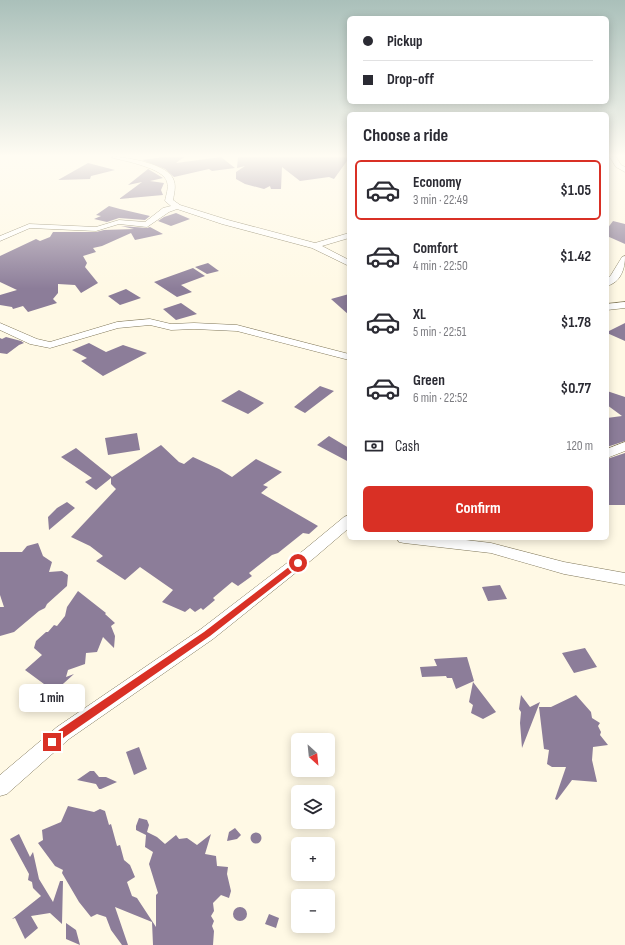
<!DOCTYPE html>
<meta charset="utf-8">
<style>
:root{--surface:#fff;--page:#f2f2f3;--text:#2b2b33;--muted:#7c7c81;--line:#e1e1e2;--accent:#d93025}
body{margin:0;font-family:"Sofia Sans Condensed",sans-serif;background:var(--page);color:var(--text);height:100vh;display:flex;flex-direction:column;font-size:15px;white-space:nowrap}
*{box-sizing:border-box;margin:0}
p{font-size:13px;color:var(--muted)}
.icon{flex:none;width:22px;height:22px;fill:none;stroke:currentColor;stroke-width:2;stroke-linecap:round;stroke-linejoin:round}
.map{position:relative;flex:1;overflow:hidden}
.sheet{position:absolute;left:347px;top:112px;width:262px;height:428px;display:flex;flex-direction:column;background:var(--surface);border-radius:6px;box-shadow:0 2px 10px #0003}
.sheet>*{flex:none}
.hud{position:absolute;left:347px;top:16px;width:262px;height:88px;border-radius:6px;box-shadow:0 2px 10px #0003;display:grid;align-content:center;height:88px;padding:0 16px;background:var(--surface)}
.needle{width:26px;rotate:153deg}
.fabs{position:absolute;left:291px;top:733px;display:grid;gap:8px}
.fabs a{display:grid;place-items:center;width:44px;height:44px;border-radius:6px;background:var(--surface);box-shadow:0 2px 10px #0003;font-size:20px}
.end{position:absolute;width:18px;height:18px;margin:-9px;border:5px solid #d93025;background:#fff;box-shadow:0 0 0 2px #fff}
.from{border-radius:50%}
.bubble{position:absolute;height:28px;border-radius:6px;background:var(--surface);box-shadow:0 2px 10px #0003;font-size:13px;font-weight:700;line-height:28px;text-align:center}
.hud b{display:flex;align-items:center;gap:14px;height:38px;font-size:15px}
.hud b+b{border-top:1px solid var(--line)}
.hud i{width:10px;height:10px;background:var(--text)}
ul{padding:0;list-style:none}
li{display:flex;align-items:center;gap:12px;height:60px;margin:0 8px 6px;padding:0 8px;border:2px solid transparent;border-radius:6px}
li div{flex:1}
li b{display:block;font-size:15px}
li em{font-style:normal;font-weight:700}
li.current{border-color:var(--accent)}
li>.icon{width:36px;height:36px;stroke-width:1.5}
h2{padding:0 16px;font-size:18px;line-height:48px}
.pay{display:flex;align-items:center;gap:10px;height:44px;padding:0 16px;font-size:15px}
.pay p{margin-inline-start:auto}
.action{display:flex;gap:8px;margin-top:auto;padding:8px 16px}
.action a{flex:1;height:46px;border-radius:6px;background:var(--accent);color:#fff;font-size:16px;font-weight:700;line-height:46px;text-align:center}
.map>svg:first-child{display:block}
.building{fill:#8c7d99}
.lines{fill:none;stroke-linecap:round;stroke-linejoin:round}
.minor-casing{stroke:#807759;stroke-width:1}
.minor{fill:#fff;fill-rule:evenodd}
.route{fill:#d93025}
</style>
<div class="map">
<svg width="625" height="945" viewBox="0 0 625 945">
<rect width="100%" height="100%" fill="#fff9e5"/>
<!-- building -->
<path class="building" d="M164 157H184L176 163 221 157 235 168 212 171 209 169 174 177 165 169 142 160Z
M238 157H349V158L334 179 329 177 300 181 282 167 281 189H271L270 186 264 189 245 184 236 179V172L245 166 237 168Z
M88 163 115 170 91 176 90 179 58 180Z
M148 169 163 178 150 181 164 183 161 190 163 195 119 199 142 182 128 185Z
M109 206 120 209 150 216 145 220 119 218 107 222 94 219 101 216 96 215Z
M176 213 190 219 171 226 158 221 164 217Z
M613 221 625 224V244L607 236V229Z
M121 226 147 228 150 227 163 234 135 240 131 233 102 246 93 248 96 252 83 256 87 263 85 267 98 283 81 293 75 285 58 284V293L53 299 57 303 28 312 23 306 13 309 12 307 0 305V295L17 290 0 282V256L36 239 40 241 50 237 53 232H96L104 230 134 229Z
M208 263 219 271 207 274 195 267Z
M193 268 205 276 181 285 192 292 177 297 154 282Z
M126 289 141 298 120 305 108 296Z
M349 294V315L331 299Z
M181 303 197 314 176 320 163 309Z
M625 323V341L607 333V332Z
M6 337 21 341 24 343 19 345 7 354 0 353V338L2 339Z
M89 343 106 352 123 345 147 353 103 376 81 361 87 358 72 350Z
M320 386 334 391 305 413 294 407Z
M239 390 264 403 248 414 221 401Z
M607 391 625 397V441L607 447V418L622 416 607 405Z
M137 433 140 450 108 455 105 438Z
M329 436 349 448V462L317 445Z
M161 445 179 462 184 464 193 457 219 469 232 477 256 459 282 472 263 485 268 487 261 493 318 526 309 534 303 533 278 553 272 555 249 573 252 576 238 586 232 582 213 598 215 600 203 610 201 608 195 612 190 608 185 612 162 602 173 590 140 567 125 580 96 561 103 556 90 546 71 537 116 489 111 484V478L96 490 85 482 92 478 61 457 76 448 112 477Z
M625 453V505H607V459Z
M67 502 75 508 49 530 48 517 57 508Z
M38 543 43 556 52 562 49 572 62 571 68 575 67 586 47 604 45 608 39 611 14 632 0 636V607H4L0 595V552H22L27 546Z
M500 585 507 599 488 601 482 587Z
M78 591 106 613 105 614 115 623 111 626 115 636 114 648 103 637 97 652 86 653 85 664 68 670 66 677 74 674 54 692 29 701 27 690 44 684 25 670 42 655 34 648 36 641 46 632H48L54 625 57 626 65 616 67 607Z
M585 648 597 667 574 673 562 653Z
M467 657 474 681 456 689 452 678H447L446 676 422 677 420 667 437 666 434 659Z
M473 682 496 712 483 719 471 713 473 705 469 702Z
M521 695 530 707 540 702 522 748 520 723 521 712 519 709Z
M576 695 591 712 592 718 600 723 598 726 601 732 600 735 608 745 593 747 592 760 597 782 572 780 557 800 555 799 566 767H552L547 764 549 750 544 749 539 707H551Z
M139 747 147 769 134 775 126 752Z
M90 771H94L99 777H106L117 782 101 789H99L96 784 77 780Z
M68 806 94 812 100 809 105 811 109 825 111 824 117 846 120 845 124 860 130 865 135 877 127 882 132 896 137 898 156 927V895L158 893 149 864 153 852 145 847 146 835 136 830V826L139 818 147 820 149 825 147 832 157 837 165 844 176 835 179 839 187 838 197 845 211 834 205 854 216 856 217 866 228 867 227 874 231 891 229 898 221 895 213 903 214 911 211 916 214 921 212 926 214 931 213 945H153L152 922 115 907 128 945H122L111 930 106 917 97 914 91 917 79 902 62 873 63 870 55 866 38 843 43 840 42 830 61 822Z
M235 828 241 835 237 839 227 841 229 832Z
M250.5 838a5.5 5.5 0 1 1 11 0a5.5 5.5 0 1 1-11 0Z
M19 834 30 857 33 852 39 879 53 902 60 881H63L62 924 50 913 31 916 38 928 25 939 15 918 12 919 41 896 33 888 32 882 28 880 29 874 10 839Z
M233 914a7 7 0 1 1 14 0a7 7 0 1 1-14 0Z
M269 914 279 918 276 928 265 924Z
M66 923 76 930 80 945 66 939Z"/>
<g class="lines">
<!-- minor casing -->
<g class="minor-casing">
<path id="minor" d="M112 157C127 157 170 164 174 181 176 187 174 194 173 200L180 205 228 220 315 243 349 233V238L322 246 349 260V266L312 248 222 224 177 209 169 212 147 227 119 224 96 231 30 228 0 241V236L29 224 96 227 119 220 145 222 163 208 171 206 165 201C166 195 169 188 167 182 164 168 125 161 113 158Z
M610 157H616L621 165 625 167V172L616 167Z
M625 256C625 269 621 282 607 286V279L611 275 622 257Z
M625 302V308L607 310V304Z
M150 319 171 324 194 323 237 325 349 354V360L237 331 194 329 171 330 150 325 118 328 50 348 30 344 0 330V323L37 339 50 342 117 322Z
M625 442V451L607 458V449Z
M349 515V528L314 558 213 639 69 739 7 794 0 796V775L57 727 201 629 304 550 344 517Z
M397 538H449L491 543 564 562 625 573V585L564 574 491 553 404 543 399 542Z"/>
</g>
<!-- minor -->
<use href="#minor" class="minor"/>
</g>
<!-- sky -->
<linearGradient id="sky" x2="0" y2="1"><stop stop-color="#aac0ba"/><stop offset="0.54" stop-color="#fffcf3"/><stop offset="1" stop-color="#fffcf3" stop-opacity="0"/></linearGradient>
<rect width="625" height="289" fill="url(#sky)"/>
<!-- route -->
<path class="route" d="M298 560 302 563 301 565 210 636 66 736 52 746 49 745 48 742 59 730 204 632Z"/>
</svg>
<div class="fabs">
<a><svg class="needle" viewBox="-14 -14 28 28"><path d="M0-13l5 13h-10z" fill="#e53935"/><path d="M0 13l5-13h-10z" fill="#7c7c81"/></svg></a>
<a><svg class="icon" aria-label="layers" viewBox="0 0 24 24"><path d="M12 4l9 5-9 5-9-5zM3 14l9 5 9-5"/></svg></a>
<a>+</a>
<a>−</a>
</div>
<i class="end from" style="left:298px;top:563px"></i>
<i class="end" style="left:52px;top:742px"></i>
<div class="bubble" style="left:19px;top:684px;width:66px">1 min</div>
<div class="hud">
<b><i class="from"></i>Pickup</b>
<b><i></i>Drop-off</b>
</div>
<section class="sheet">
<h2>Choose a ride</h2>
<ul>
<li class="current"><svg class="icon" aria-label="car" viewBox="0 0 24 24"><path d="M5 17H2v-5l4-1 3-4h7l3 4 3 1v5h-3M9 17h6M6 11h13"/><circle cx="7" cy="17" r="2"/><circle cx="17" cy="17" r="2"/></svg><div><b>Economy</b><p>3 min · 22:49</p></div><em>$1.05</em></li>
<li><svg class="icon" aria-label="car" viewBox="0 0 24 24"><path d="M5 17H2v-5l4-1 3-4h7l3 4 3 1v5h-3M9 17h6M6 11h13"/><circle cx="7" cy="17" r="2"/><circle cx="17" cy="17" r="2"/></svg><div><b>Comfort</b><p>4 min · 22:50</p></div><em>$1.42</em></li>
<li><svg class="icon" aria-label="car" viewBox="0 0 24 24"><path d="M5 17H2v-5l4-1 3-4h7l3 4 3 1v5h-3M9 17h6M6 11h13"/><circle cx="7" cy="17" r="2"/><circle cx="17" cy="17" r="2"/></svg><div><b>XL</b><p>5 min · 22:51</p></div><em>$1.78</em></li>
<li><svg class="icon" aria-label="car" viewBox="0 0 24 24"><path d="M5 17H2v-5l4-1 3-4h7l3 4 3 1v5h-3M9 17h6M6 11h13"/><circle cx="7" cy="17" r="2"/><circle cx="17" cy="17" r="2"/></svg><div><b>Green</b><p>6 min · 22:52</p></div><em>$0.77</em></li>
</ul>
<div class="pay"><svg class="icon" aria-label="cash" viewBox="0 0 24 24"><path d="M3 7h18v10H3z"/><circle cx="12" cy="12" r="2"/></svg>Cash<p>120 m</p></div>
<div class="action"><a>Confirm</a></div>
</section>
</div>
